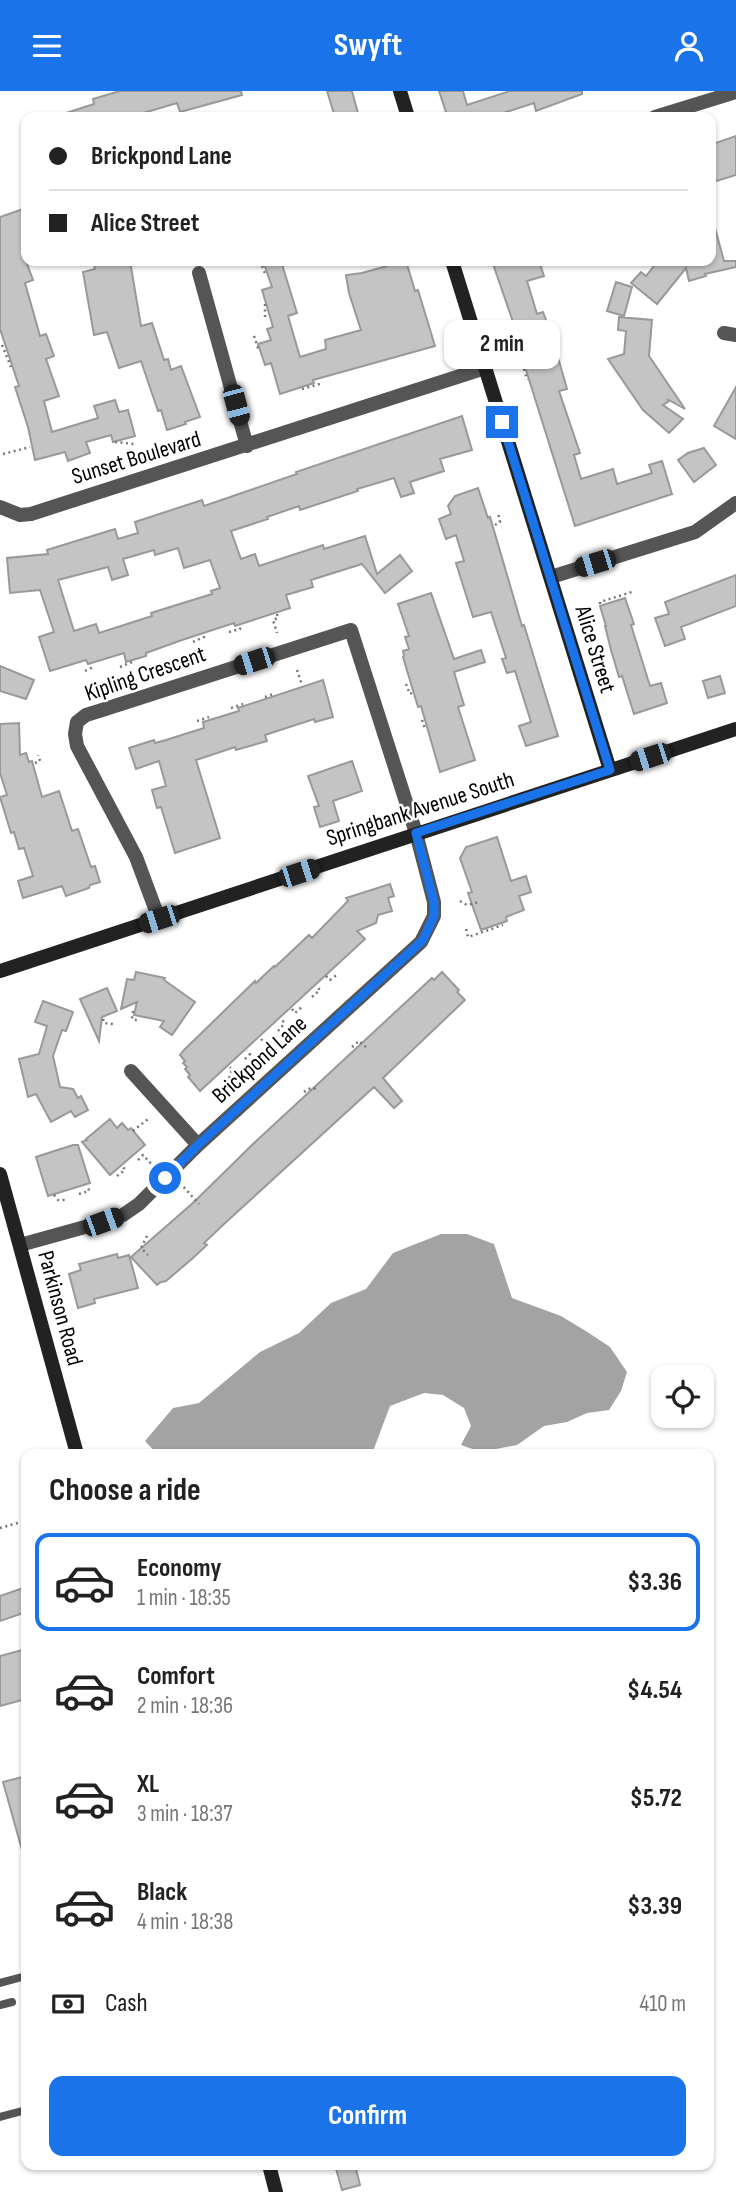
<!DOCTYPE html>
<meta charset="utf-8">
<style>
:root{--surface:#fff;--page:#f6f6f6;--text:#222;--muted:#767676;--line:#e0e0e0;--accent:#1a73e8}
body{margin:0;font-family:"Sofia Sans Condensed",sans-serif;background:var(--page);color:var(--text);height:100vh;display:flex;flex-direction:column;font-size:26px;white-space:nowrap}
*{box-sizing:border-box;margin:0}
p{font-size:23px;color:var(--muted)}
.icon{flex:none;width:38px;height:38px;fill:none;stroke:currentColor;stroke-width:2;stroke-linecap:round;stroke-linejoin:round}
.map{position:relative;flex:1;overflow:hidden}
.panel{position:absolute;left:21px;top:1358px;width:693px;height:721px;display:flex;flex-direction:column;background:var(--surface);border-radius:14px;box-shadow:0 2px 5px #0004}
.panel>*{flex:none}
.hud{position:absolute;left:21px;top:21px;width:695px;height:154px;border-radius:14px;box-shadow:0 2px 5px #0004;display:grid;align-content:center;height:154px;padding:0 28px;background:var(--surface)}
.buttons{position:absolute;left:651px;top:1274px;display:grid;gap:14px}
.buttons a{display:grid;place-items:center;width:63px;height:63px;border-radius:14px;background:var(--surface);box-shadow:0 2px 5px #0004;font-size:35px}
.end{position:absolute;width:32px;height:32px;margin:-16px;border:9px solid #1a73e8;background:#fff;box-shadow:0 0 0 4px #fff}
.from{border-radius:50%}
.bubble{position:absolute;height:49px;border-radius:14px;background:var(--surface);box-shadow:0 2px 5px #0004;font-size:23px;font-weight:700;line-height:49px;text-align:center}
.car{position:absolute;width:21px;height:42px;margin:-21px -10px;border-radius:9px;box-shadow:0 0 5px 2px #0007;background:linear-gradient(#222 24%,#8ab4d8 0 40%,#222 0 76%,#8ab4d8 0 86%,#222 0)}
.hud b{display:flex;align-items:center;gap:24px;height:66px;font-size:26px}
.hud b+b{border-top:2px solid var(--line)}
.hud i{width:18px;height:18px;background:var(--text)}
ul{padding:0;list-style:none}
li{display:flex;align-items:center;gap:21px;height:98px;margin:0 14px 10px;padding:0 14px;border:4px solid transparent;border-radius:14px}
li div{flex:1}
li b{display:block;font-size:26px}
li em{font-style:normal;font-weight:700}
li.active{border-color:var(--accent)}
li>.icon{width:63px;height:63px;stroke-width:1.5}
h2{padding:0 28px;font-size:32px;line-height:84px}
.pay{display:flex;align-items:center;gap:18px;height:77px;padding:0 28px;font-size:26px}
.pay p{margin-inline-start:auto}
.button{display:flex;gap:14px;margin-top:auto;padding:14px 28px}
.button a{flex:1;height:80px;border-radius:14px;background:var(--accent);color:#fff;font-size:28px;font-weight:700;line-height:80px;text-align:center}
header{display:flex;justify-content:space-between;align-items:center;height:91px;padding:0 28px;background:var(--accent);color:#fff;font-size:32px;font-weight:700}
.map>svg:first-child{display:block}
.water{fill:#a3a3a3}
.building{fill:#c4c4c4;stroke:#999;stroke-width:2;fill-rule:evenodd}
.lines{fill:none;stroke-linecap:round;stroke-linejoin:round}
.path{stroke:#777;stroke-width:2.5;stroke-dasharray:2 3.5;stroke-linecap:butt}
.lane{stroke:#555;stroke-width:8}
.street{stroke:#555;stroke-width:14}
.secondary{stroke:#222;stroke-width:14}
.route{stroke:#1a73e8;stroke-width:9}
.labels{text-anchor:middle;stroke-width:5;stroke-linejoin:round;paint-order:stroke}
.street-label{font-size:23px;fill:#000;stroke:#fff}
</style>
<header><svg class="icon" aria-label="menu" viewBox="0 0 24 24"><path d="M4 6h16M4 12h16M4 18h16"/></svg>Swyft<svg class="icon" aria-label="person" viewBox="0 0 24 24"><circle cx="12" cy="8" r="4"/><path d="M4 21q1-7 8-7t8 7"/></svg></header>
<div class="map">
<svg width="736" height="2101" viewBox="0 0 736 2101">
<rect width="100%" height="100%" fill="#fff"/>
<!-- water -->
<path class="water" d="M441 1143H467L494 1153 512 1207 561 1225 589 1242 610 1256 627 1281 621 1300 609 1319 587 1322 567 1331 544 1335 517 1354 481 1361 461 1354 471 1335 464 1317 443 1304 424 1302 390 1315 372 1363H157L145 1350 173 1317 199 1312 260 1261 299 1242 331 1212 366 1198 393 1162Z"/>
<!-- building -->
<path class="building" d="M120 0H241L242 4 180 21 177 12 130 26H63V23L94 13 93 8Z
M327 0H352L359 26H335Z
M439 0H463L467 14 510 0H582V3L536 20 534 12 491 26H437V24L446 21Z
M736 45V84L710 92V54Z
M26 117V170L33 189 25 192 40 245 46 243 54 265 46 268 59 305 44 310 52 341 98 327 94 315 115 309 119 321 128 319 135 345 113 351 111 344 86 351 90 362 68 370 65 361 35 369 28 336 15 296 19 295 0 238V126Z
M710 137H715L724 170H736V176L705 183 706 185 689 190 686 177 657 213 631 192 641 181 646 185 658 170H710Z
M93 170H130L141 235 152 232 164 269 168 268 171 279 181 275 200 326 185 331 186 333 167 339 161 319 158 320 141 270 119 277 107 241 94 244 83 181 95 178Z
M263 170H281L297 222 288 225 300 266 326 258 325 249 361 239 349 202 346 184 362 182 387 175 386 170H406L415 200 418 199 435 255 313 289 314 292 280 303 271 272 265 274 258 253 271 249 267 238 273 236 262 199 272 196Z
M492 170H539L544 185 527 190 537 223 543 221 552 245 567 298 559 300 580 362 574 364 581 388 613 378 617 393 652 382 649 374 662 370 672 403 575 435 511 231H513Z
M616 191 632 196 624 225 607 220Z
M619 226 652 229 649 265 685 318 667 308 669 310 663 314 683 328 669 342 643 319 608 268 624 263 626 240 618 239Z
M736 296V348L714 335Z
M462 325 472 359 440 368 444 380 410 391 414 402 401 406 394 387 357 398 358 400 300 419 299 415 267 426 268 428 231 440 241 468 255 463 259 475 323 454 324 458 365 445 377 483 400 464 412 480 385 502 362 473 311 489 313 496 286 504 290 517 235 535 234 532 182 549 146 562V565L126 571 124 562 88 573 86 569 50 580 39 546 54 541 40 499 10 502 7 467 48 463 47 459 115 438 118 448 138 442 135 431 202 409 204 415 297 383 296 381ZM178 457 184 477 210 469 220 497 211 500 212 503 151 522 152 525 99 542 96 533 74 540 58 489 108 476 112 489 128 484 123 468 154 459 155 464Z
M704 357 716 374 694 391 678 369 688 362Z
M478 397 488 427 490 426 522 535 524 534 558 645 526 655 519 635 531 631 515 580 507 582 502 568 506 567 491 521 473 526 456 472 464 470 456 444 446 448 439 428 451 423 448 415 455 405Z
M736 484V515L681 536 685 548 665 555 655 527 669 523 665 511Z
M431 502 454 568 481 559 485 571 454 581 464 614 458 616 475 669 440 681 421 615 418 616 403 566 404 565 403 560 409 558 405 546 409 545 398 513Z
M625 507 634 533 631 534 650 595 661 592 667 612 634 623 622 585 619 586 611 559 605 535H606L600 515Z
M0 575 34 589 26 608 0 600Z
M720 585 725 602 708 607 703 590Z
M323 589 333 626 315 631 314 628 265 644 267 650 236 659 235 656 196 669 220 747 175 762 161 716 157 717 152 699 166 695 159 670 136 678 129 657 154 649 155 652 166 649 204 637 203 631 239 620 238 617Z
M19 632 20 664 26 662 29 671 32 670 42 706 59 700 72 740 78 738 91 776 95 775 100 791 90 794 89 797 66 805 62 795 23 807 18 790 33 785 24 757 19 758 14 741 11 742 0 706 7 704 0 682V633Z
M352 670 362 700 333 710 339 730 320 736 314 716 319 715 308 685Z
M497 746 511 790 526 785 531 801 519 805 524 819 506 826 507 830 481 839 468 802 472 801 460 767 466 756Z
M390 793 394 805 388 807 392 820 378 824 376 832 357 840 365 848 200 1000 188 986 190 984 185 978 187 976 183 972 185 970 180 964 184 959 255 890 256 892 274 875 275 876 309 844 312 847 348 810 346 807Z
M136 881 165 887 164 889 195 911 172 944 160 936 164 930 134 924 137 911 121 918 127 888 134 889Z
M442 881 459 899 457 901 465 909 383 987 402 1010 394 1017 374 996 224 1133 204 1152 207 1154 193 1167 166 1190 161 1191 157 1194 131 1166 194 1111 253 1053 432 887 434 889Z
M107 897 117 920 102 926 99 950 80 908Z
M43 910 73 921 66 940 62 939 53 965 60 996 73 998 78 1007 81 1005 88 1019 75 1026 71 1020 51 1031 36 1003 28 1006 19 968 39 963 47 935 35 931Z
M110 1028 117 1037 122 1032 128 1039 131 1037 145 1054 110 1084 82 1051 87 1049 86 1048Z
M73 1054H78L90 1092 48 1105 36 1066Z
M117 1163 118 1167 129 1164 138 1197 94 1208 95 1212 78 1217 69 1183 81 1179 79 1173Z
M26 1496V1521L0 1530V1505Z
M26 1558V1608L0 1615V1565Z
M26 1685V1759H22L3 1691Z
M335 2074H355L360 2094 342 2099Z"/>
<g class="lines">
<!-- path -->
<path class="path" d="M500 26 504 25
M260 170 266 185
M265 213V226
M254 245 259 260
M2 254 11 276
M524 278 527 289
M302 298 323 292
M115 351 134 353
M3 363 30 356
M495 434 500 431 498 422
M600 513V511L632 501
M277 523 278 527 273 529 277 542
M229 541 240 538V535
M193 551 204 546 203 543
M120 576 132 571
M297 579 302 594
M85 580 91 577 92 574
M406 593 410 603 412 602
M265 606 273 603
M231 617 243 613
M422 629 425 638
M197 630 209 626
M35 672 40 670 38 664
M460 810 467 814 479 811
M466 838 468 846 503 834
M326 885 330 889 338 883
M312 906 320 899 317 896
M292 918 295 922 303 915
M133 920 132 928 140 930
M103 928 104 932 113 933
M278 940 284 933 282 927
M261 948 272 961
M352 956 359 950 368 958
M245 968 250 963 247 960
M229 987 232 979 230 976
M304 1001 308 998 314 997 318 1001
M133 1040 148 1028
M138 1069 143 1064 155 1077
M117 1085 125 1079 122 1074
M180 1092 199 1113
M79 1103 89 1100 88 1094
M54 1104 58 1109H66
M147 1145 141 1157 148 1164
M0 1437 25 1430"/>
<!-- lane -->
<path class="lane" d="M0 1892 26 1885
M0 1914 12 1911
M0 2026 26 2019"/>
<!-- street -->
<path class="street" d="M655 26 736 1
M199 182 247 355
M724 242 736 244
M0 416 20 424 31 423 485 277
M551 486 695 441 736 412
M131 980 198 1054
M20 1154 103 1131 123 1124 139 1113 198 1054 421 851 434 825V811L416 742 351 539 99 620 86 624 77 631 75 643 77 655 136 766 159 828"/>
<!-- secondary -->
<path class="secondary" d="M400 0 408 26
M452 170 610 679
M0 880 736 638
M0 1083 77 1363
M269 2074 276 2101"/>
</g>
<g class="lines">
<!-- route -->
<path class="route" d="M165 1087 198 1054 423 849 434 825V811L416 742 610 679 502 331"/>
</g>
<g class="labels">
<!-- street labels -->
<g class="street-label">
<text transform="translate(136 366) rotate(-17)" y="8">Sunset Boulevard</text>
<text transform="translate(596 558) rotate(73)" y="8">Alice Street</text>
<text transform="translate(145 582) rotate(-19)" y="8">Kipling Crescent</text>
<text transform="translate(420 717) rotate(-18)" y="8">Springbank Avenue South</text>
<text transform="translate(259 968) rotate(-42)" y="8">Brickpond Lane</text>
<text transform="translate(61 1217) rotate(75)" y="8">Parkinson Road</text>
</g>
</g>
</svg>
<div class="buttons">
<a><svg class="icon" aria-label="locate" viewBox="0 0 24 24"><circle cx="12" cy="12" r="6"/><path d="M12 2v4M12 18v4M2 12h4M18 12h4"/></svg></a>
</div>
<i class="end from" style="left:165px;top:1087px"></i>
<i class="end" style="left:502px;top:331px"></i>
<div class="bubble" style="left:444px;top:229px;width:116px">2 min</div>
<i class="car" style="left:236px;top:314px;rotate:165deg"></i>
<i class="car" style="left:595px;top:472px;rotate:253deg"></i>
<i class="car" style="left:254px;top:570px;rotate:252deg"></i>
<i class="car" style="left:650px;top:666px;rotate:252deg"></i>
<i class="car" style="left:299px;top:782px;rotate:72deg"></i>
<i class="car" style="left:159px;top:828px;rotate:252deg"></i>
<i class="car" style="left:103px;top:1131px;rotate:70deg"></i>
<div class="hud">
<b><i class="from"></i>Brickpond Lane</b>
<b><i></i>Alice Street</b>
</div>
<section class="panel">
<h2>Choose a ride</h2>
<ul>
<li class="active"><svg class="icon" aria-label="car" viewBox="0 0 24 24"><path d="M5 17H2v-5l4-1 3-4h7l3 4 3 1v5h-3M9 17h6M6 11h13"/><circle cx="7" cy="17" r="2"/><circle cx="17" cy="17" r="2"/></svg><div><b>Economy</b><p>1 min · 18:35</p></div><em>$3.36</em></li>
<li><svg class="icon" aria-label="car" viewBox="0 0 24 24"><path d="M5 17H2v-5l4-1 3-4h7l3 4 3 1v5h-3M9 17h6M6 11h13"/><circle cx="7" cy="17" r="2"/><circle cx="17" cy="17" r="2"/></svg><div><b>Comfort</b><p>2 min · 18:36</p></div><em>$4.54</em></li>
<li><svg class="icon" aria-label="car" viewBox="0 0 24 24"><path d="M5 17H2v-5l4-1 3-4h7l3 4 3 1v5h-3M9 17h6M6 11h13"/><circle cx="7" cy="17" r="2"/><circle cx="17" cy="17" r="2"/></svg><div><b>XL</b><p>3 min · 18:37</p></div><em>$5.72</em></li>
<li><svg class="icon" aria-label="car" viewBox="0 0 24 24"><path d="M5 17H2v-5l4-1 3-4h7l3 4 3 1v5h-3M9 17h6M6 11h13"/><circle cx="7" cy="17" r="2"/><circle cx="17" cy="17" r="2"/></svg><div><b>Black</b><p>4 min · 18:38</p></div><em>$3.39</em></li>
</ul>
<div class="pay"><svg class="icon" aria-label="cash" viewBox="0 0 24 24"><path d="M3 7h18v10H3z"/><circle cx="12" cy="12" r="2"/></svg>Cash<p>410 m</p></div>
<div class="button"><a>Confirm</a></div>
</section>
</div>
